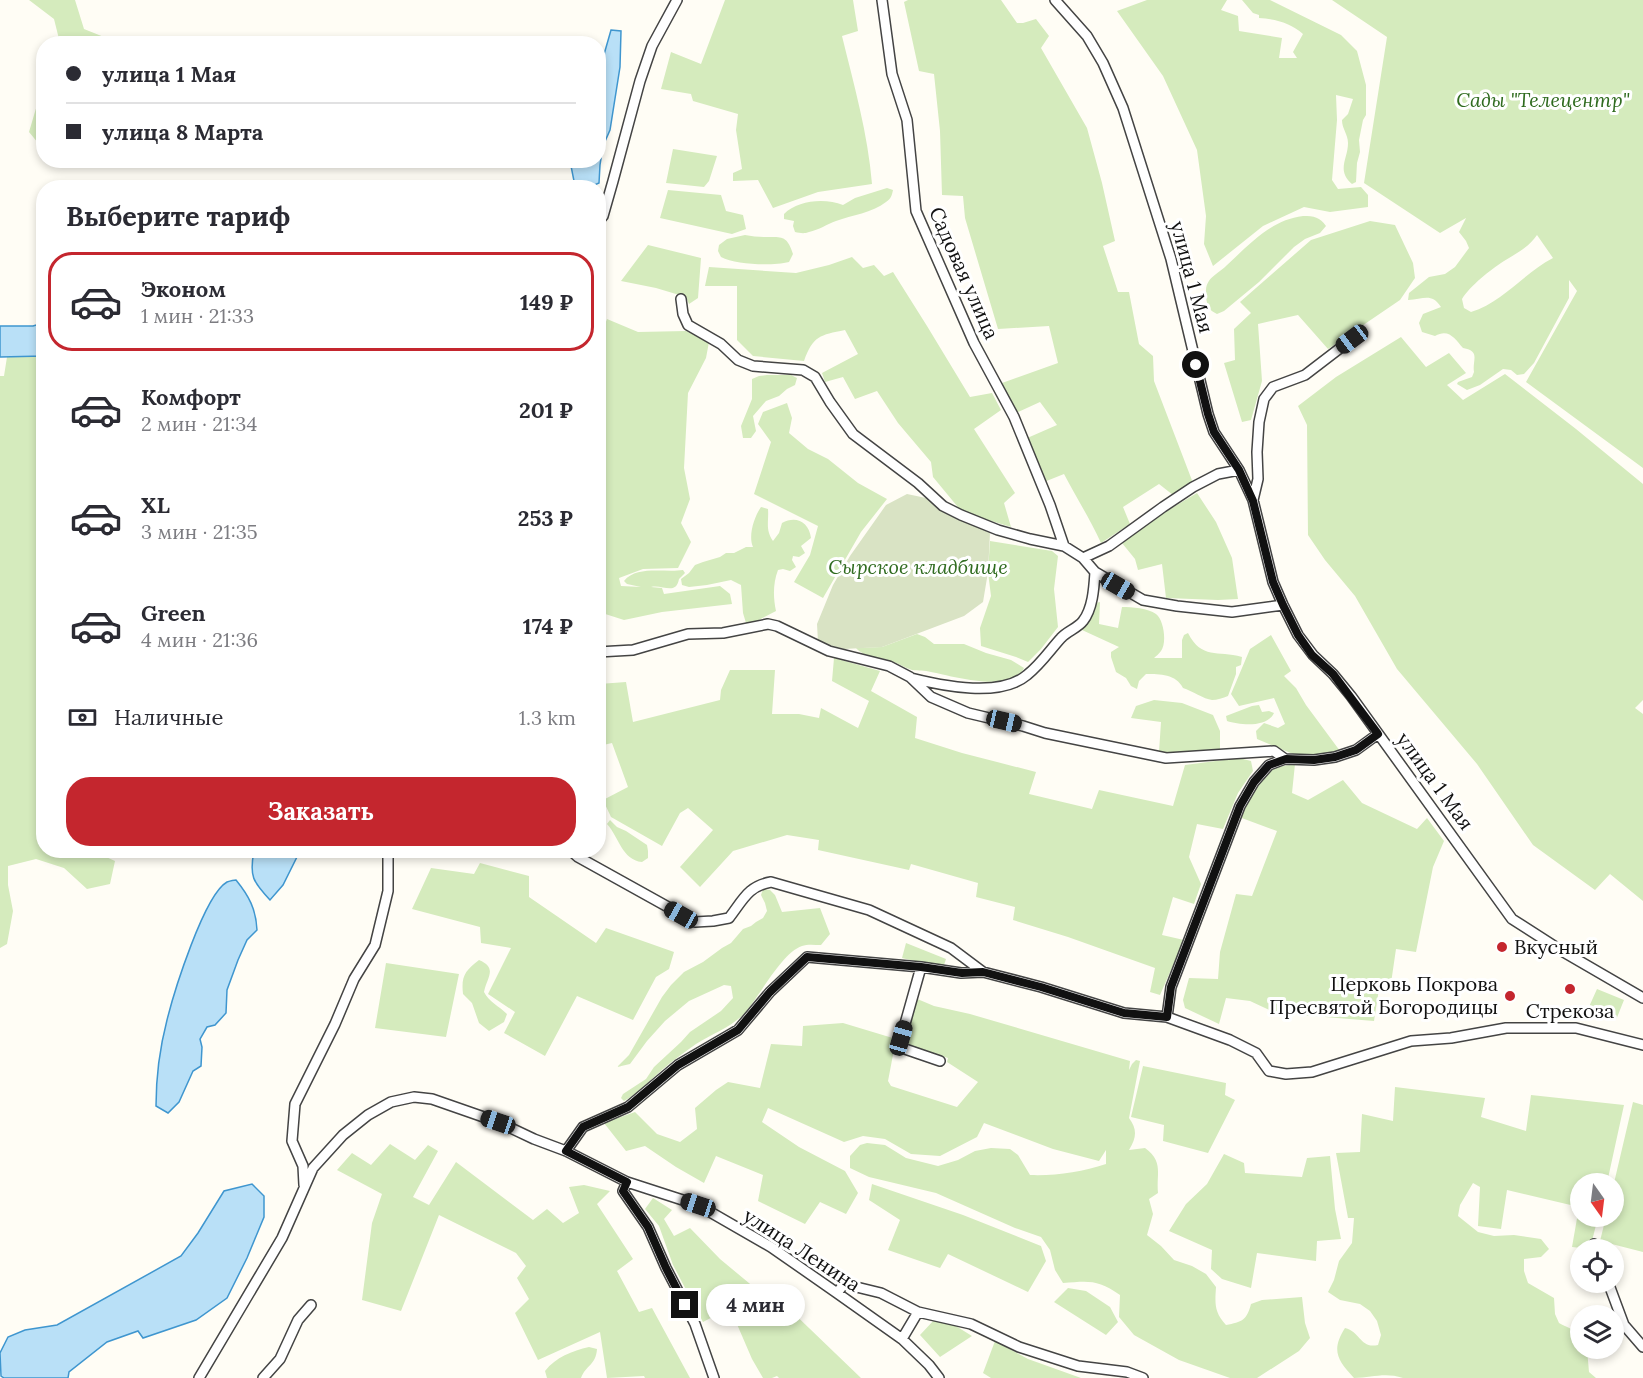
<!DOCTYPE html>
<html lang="ru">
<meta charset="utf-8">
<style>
:root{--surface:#fff;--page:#f7f7f7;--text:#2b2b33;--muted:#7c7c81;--line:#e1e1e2;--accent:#c4262e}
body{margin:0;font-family:Lora,serif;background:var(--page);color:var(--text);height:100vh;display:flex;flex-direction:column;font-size:22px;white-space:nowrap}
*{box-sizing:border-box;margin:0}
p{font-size:20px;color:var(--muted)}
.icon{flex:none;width:33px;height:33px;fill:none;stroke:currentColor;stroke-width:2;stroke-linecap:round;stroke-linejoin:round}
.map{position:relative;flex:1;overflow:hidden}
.details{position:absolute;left:36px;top:180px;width:570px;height:678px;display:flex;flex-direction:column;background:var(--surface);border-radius:24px;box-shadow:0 3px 9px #0003}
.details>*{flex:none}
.banner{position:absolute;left:36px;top:36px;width:570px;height:132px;border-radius:24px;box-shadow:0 3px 9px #0003;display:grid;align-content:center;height:132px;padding:0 30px;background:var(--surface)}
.needle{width:39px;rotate:166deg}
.fabs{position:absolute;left:1570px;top:1173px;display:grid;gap:12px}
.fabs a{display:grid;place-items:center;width:54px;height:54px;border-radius:50%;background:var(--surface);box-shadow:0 3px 9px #0003;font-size:30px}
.end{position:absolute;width:27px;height:27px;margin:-14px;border:8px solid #111;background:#fff;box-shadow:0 0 0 3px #fff}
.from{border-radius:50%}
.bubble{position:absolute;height:42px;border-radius:21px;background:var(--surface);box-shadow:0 3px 9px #0003;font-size:20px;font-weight:700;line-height:42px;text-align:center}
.car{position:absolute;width:18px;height:36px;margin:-18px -9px;border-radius:8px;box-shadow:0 0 4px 2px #0007;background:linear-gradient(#222 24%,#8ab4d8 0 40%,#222 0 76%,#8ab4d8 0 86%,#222 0)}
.banner b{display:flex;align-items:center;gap:21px;height:57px;font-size:22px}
.banner b+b{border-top:2px solid var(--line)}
.banner i{width:15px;height:15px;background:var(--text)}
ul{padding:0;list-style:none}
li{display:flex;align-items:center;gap:18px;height:99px;margin:0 12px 9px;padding:0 18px;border:3px solid transparent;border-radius:24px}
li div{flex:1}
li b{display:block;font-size:22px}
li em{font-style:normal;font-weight:700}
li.on{border-color:var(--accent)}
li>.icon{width:54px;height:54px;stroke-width:1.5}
h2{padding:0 30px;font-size:27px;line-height:72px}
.pay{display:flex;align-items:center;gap:15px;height:66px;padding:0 30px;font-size:22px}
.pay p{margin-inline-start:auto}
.button{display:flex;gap:12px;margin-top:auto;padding:12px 30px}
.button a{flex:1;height:69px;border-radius:24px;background:var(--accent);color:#fff;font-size:24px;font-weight:700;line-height:69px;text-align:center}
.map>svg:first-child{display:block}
.green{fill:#d5ebbd;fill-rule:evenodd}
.cemetery{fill:#d9e3c4}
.water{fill:#b9e0f7;stroke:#3f96cf;stroke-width:1.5}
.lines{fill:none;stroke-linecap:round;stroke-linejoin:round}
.street-casing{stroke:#444;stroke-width:12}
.street{stroke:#fff;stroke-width:9}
.route{stroke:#111;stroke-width:8}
.poi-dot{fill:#c4262e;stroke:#fff;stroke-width:2}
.labels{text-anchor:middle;stroke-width:6;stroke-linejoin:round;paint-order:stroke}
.park-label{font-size:20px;font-style:italic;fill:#2f6b1f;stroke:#fff}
.street-label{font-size:20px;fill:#111;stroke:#fff}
.poi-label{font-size:20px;fill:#111;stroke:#fff;text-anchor:start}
</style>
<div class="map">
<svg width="1643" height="1378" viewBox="0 0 1643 1378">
<rect width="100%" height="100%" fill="#fffdf5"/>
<!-- green -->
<path class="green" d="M29 0H75L84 29 119 43H60L54 19Z
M725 0H853L858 31 842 36C854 85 868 134 872 184L818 192 773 208 758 180 733 181V173L742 169 736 130 738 114 693 101 691 94 661 89 671 52 701 64Z
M908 0H1001L1017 23H1023L1036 19 1049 36 1041 48 1087 128 1102 183 1115 241 1103 246 1118 292H1129L1139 344 1153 356 1154 381 1193 483 1173 495 1159 484 1123 507 1130 524 1101 543C1090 519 1076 497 1064 474L1044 482 1025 439 1057 425 1040 402 1016 413 1002 383 1058 363 1049 326 998 329 965 218 963 196 942 195 940 131 934 74 919 71 904 2Z
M1147 0H1227L1221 10 1238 16 1239 31 1282 38 1279 58H1297L1293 52 1303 34C1291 23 1275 19 1259 18V15L1253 13 1242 0H1270L1341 35 1357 51 1366 85V115L1363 120 1359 140 1360 152 1357 163 1356 182 1352 184C1336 170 1348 159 1348 143 1348 134 1342 129 1342 120L1348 114 1353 99 1336 95 1337 120 1332 180 1338 189 1361 187 1368 195V207L1330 212 1304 207 1263 226 1213 266 1204 244 1206 216 1197 150 1163 76 1117 11Z
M1332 0H1643V468L1526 382 1577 291 1569 280V298L1534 363 1524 374 1517 375 1511 370 1503 369 1480 385 1467 390 1457 384 1458 382 1472 377 1474 372C1472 360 1481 351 1463 348 1455 339 1449 328 1435 336L1422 332 1419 323 1423 314 1441 307C1431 292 1423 300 1408 300L1409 293 1429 277 1445 274 1455 267 1469 248 1466 241 1459 232 1466 218 1440 233 1364 183 1387 37ZM1537 235 1553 258C1524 273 1503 302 1471 312L1464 308 1462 299C1470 286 1490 270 1504 261 1517 253 1529 247 1537 235Z
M43 100V149L29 132 37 105Z
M673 149 717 156 709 181 704 187 666 183Z
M887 188 893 190C892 195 891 199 886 202 872 213 852 215 836 221 827 224 819 230 809 232 804 234 800 233 795 232L793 226 794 221 784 219V214C798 200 825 198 843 205L855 198Z
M668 190 721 195 726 211 743 215 746 229 732 234 660 218Z
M1303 216C1314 216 1320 217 1326 226L1320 233 1305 239 1294 247 1259 282 1224 311 1217 314C1214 312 1211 311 1209 308 1207 305 1205 294 1206 290 1207 277 1218 274 1226 266 1249 245 1270 220 1303 216Z
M1370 221 1395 225 1413 263 1415 278 1400 300 1328 349 1298 315 1258 324 1262 381 1251 420 1242 422 1224 363 1235 360 1234 329 1251 313 1240 302 1311 240Z
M745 235C751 236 758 237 764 237 782 237 787 235 793 254L789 262C772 266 736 265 721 257L718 251 719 245 727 239Z
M648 245 701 258 698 298 689 304 686 297 656 288 621 281Z
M852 257 863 268 874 265 884 276 893 272 927 326 970 397 992 393 1001 410 974 429 1015 493 1004 503 1011 527 962 512 933 477 931 462 898 423 877 391 855 399 843 377 825 382 822 373 858 354 845 330C820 335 813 336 804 361L753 356 737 340V286H705L709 267 796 273 829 265Z
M607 319 638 332 686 331 709 342 706 358 688 393 684 468 690 499 681 523 691 542 678 568 643 569 619 578 621 586 641 587 627 584 624 581C637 565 665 573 683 570L685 573 679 579C676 596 662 584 651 587L662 588 664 594 720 586 730 594 732 604 662 612 624 620 599 612V341Z
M1401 337 1426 367 1449 353 1466 373 1447 385 1463 400 1505 374 1576 429 1643 484V700L1635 708 1643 714V901L1610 874 1595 890 1533 845 1477 764 1397 669 1355 596 1325 560 1308 535 1307 425 1298 406 1336 377Z
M43 356 44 850 93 851 115 861 110 884 87 889 64 868 36 859 8 866V885L13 911 7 944 0 948V376H4L7 357Z
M767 375H791L797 378 795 385 787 389 779 396 766 401 753 416 756 431 751 438H743L741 426 752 399V379L759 376Z
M787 403 792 418 789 433 808 449 828 459 858 483 887 499 861 532 823 598 794 582 810 555 818 526 754 494 771 442 758 424 763 412Z
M1197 493 1216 522 1232 558 1238 599 1218 600 1166 598 1162 564 1138 570 1135 559 1122 543 1150 521Z
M761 507 768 509C769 522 765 529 773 541L779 533 782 523C796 515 809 522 811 538L801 546 805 553 799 557 793 556 792 560 796 567 790 571 783 569 778 570C773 583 773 597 776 611L757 621 746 623 743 613 741 585 731 580 707 585 689 587 682 585 681 579 689 573 695 565 703 562 720 557 726 553H734L746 547H753C748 536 754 517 761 507Z
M990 541 1052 551 1058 556 1054 589 1058 627 1041 649 1028 662 1016 657 981 646 980 628 991 596 988 572Z
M1100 602 1099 624 1118 628 1122 607C1132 607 1148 608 1156 614 1164 620 1167 643 1161 651 1159 654 1156 656 1154 658H1182V640L1184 635 1188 633C1202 660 1217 650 1242 657L1241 665 1236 667V674L1228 696C1223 698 1217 700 1212 700 1204 699 1192 691 1183 688 1176 674 1160 674 1146 674L1139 681 1137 689 1131 686 1126 678 1116 672 1111 657V652L1119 647 1082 630 1096 603Z
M917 634 925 637 934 644H964L986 653 1011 660 1024 668C1012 694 952 676 931 672 925 670 918 671 912 670 905 668 898 663 891 661 879 656 866 659 856 648L882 647Z
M1271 635 1291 671 1284 676 1296 688 1306 705 1340 751 1329 754H1293L1257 739 1256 731 1264 723 1278 728 1285 724 1274 698 1239 706 1231 694 1250 649Z
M834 658 880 671 871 691 917 717 915 738 962 753 1036 772 1029 794 1092 809 1099 790 1173 806 1185 765 1239 758 1251 761 1253 771 1238 793 1223 829 1197 824 1189 857 1201 884 1194 904 1173 897 1162 935 1184 940 1160 995 1150 992 1155 968 1068 937 1013 920 1015 907 976 897 978 883 911 864 909 870 818 850 819 840 787 835 733 851 700 887 680 867 713 830 688 808 680 813 662 846 611 817 603 800 628 787 612 743 599 746V684L626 682 633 722 720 700 721 690 730 670H775L772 714H799L819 718 821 708 858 728 869 701 832 681Z
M1154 700 1182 703 1213 715 1220 731V750L1177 753 1159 752 1161 722 1131 718 1136 706Z
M1259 705 1262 712 1269 711 1274 713C1267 728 1240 725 1227 721L1226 716 1252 706Z
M1295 764 1292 793 1308 800 1343 780 1362 803 1417 829 1427 818 1444 841 1433 867 1416 952 1396 949 1390 990 1379 989 1374 1021 1276 1013 1250 1001 1226 998 1219 1024 1185 1008 1183 1000 1189 978 1218 979 1220 952 1236 894 1252 896 1277 831 1239 817 1258 780 1272 768Z
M610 820 617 827 626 831 647 845 648 851V858L642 862C622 860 619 837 607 824Z
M480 863 529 876V897L596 943 606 928 674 952 669 969 656 977 633 1020 577 996 545 1056 504 1033 515 1012 488 994 511 948 481 943 480 927 412 909 431 868 474 874Z
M763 889 770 890 775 895 782 912 820 908 830 934 821 945C815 945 807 944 802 946 781 953 759 998 743 1015 729 1028 712 1034 696 1044 685 1052 673 1060 663 1069 650 1080 639 1093 624 1101L621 1098 623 1094 646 1079 654 1067 681 1042 690 1032 721 1011 733 998 731 986 724 985 689 1001 665 1021 647 1041 630 1064 617 1067 629 1055 662 997 671 985 684 972 703 962 722 948 731 943 743 929 751 926 756 922 763 918 767 911 765 903 761 895Z
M906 943 946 959 943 968 902 958Z
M479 960C498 968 487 977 484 992 489 1002 499 1006 507 1014L504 1022 489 1031 479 1023 472 1003 463 994C461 976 465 971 479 960Z
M386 963 459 974 446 1037 375 1028Z
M1597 989 1624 1000 1616 1020 1588 1009Z
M915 998 934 1006 970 1014 1130 1061 1129 1070 1132 1064 1136 1060 1140 1061 1129 1118C1137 1129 1137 1137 1129 1150L1145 1148C1164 1162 1156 1173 1158 1193L1149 1199 1153 1214 1147 1235 1161 1246 1174 1260 1192 1266 1206 1274 1216 1287C1215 1304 1214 1312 1226 1325 1242 1322 1247 1320 1251 1304L1262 1300 1302 1297 1305 1323 1310 1338 1299 1351 1257 1378H1230L1179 1360 1134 1335 1119 1317 1120 1295C1098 1279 1088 1281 1063 1283L1055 1270 1050 1250 1041 1237 1015 1228 936 1193 869 1177 850 1168V1156L860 1145 867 1143 885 1145 906 1158 938 1166 958 1160 975 1151 991 1148 1010 1149 1018 1155 1030 1175C1055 1176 1082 1172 1106 1164V1150L1099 1161 1053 1149 984 1123 977 1137 940 1156 911 1154 885 1139 863 1136 844 1142 768 1108 762 1122 799 1147 845 1171 858 1193 846 1214 820 1202 805 1224 758 1201 763 1175 716 1156 704 1183 676 1167 645 1146 626 1151 604 1123 635 1112 657 1134 680 1142 697 1129 695 1108 716 1090 728 1082 760 1088 771 1044 802 1046 803 1026 843 1023 896 1039 888 1081 891 1086 957 1107 978 1082 947 1062 948 1058 905 1044 904 1038Z
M1143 1066 1226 1083 1225 1095 1235 1100 1208 1153 1163 1141 1164 1125 1131 1117Z
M1395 1087 1485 1098 1481 1117 1526 1131 1531 1095 1624 1105 1607 1183 1581 1184V1216L1598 1217 1590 1249 1572 1247 1579 1207 1507 1190 1501 1229 1478 1226 1480 1187 1473 1183 1460 1205 1458 1216 1478 1232 1494 1236 1514 1235 1541 1239 1549 1249 1541 1257 1524 1259V1271L1528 1283 1554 1298 1555 1314 1559 1323C1574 1331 1581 1330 1581 1348L1587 1349 1589 1372 1596 1378H1403C1384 1372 1372 1378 1354 1378 1337 1360 1331 1350 1345 1328 1361 1332 1360 1349 1378 1345L1381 1335 1377 1321 1370 1311 1360 1304 1340 1300 1328 1292 1334 1280 1339 1261 1352 1243 1354 1218H1348L1336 1153 1360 1152 1362 1114 1393 1121Z
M1633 1102 1643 1105V1252L1600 1241 1606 1217 1614 1216V1183Z
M390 1144 415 1160 428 1145 438 1151 413 1197 429 1205 456 1162 533 1220 547 1209 563 1223 579 1213 569 1187 584 1185 610 1191 597 1204 633 1259 617 1271 639 1312 652 1308 690 1378H645L644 1376 607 1378 600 1332 538 1360 515 1313 529 1299 517 1278 526 1266 516 1253 439 1215 401 1311 362 1300 372 1223 382 1194 337 1170 352 1153 371 1165Z
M1224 1154 1244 1163 1245 1173 1302 1177 1307 1158 1330 1156 1335 1209 1341 1239 1317 1241 1316 1261 1257 1253 1251 1288 1222 1279 1211 1269 1212 1250 1169 1231 1186 1204 1207 1184Z
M872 1184 963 1215 1041 1246 1046 1261 1028 1292 948 1254 940 1268 888 1250 900 1220 869 1200Z
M653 1198 672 1210 664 1219 674 1236 690 1228 720 1259 779 1308 783 1303 861 1378H779L777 1376 772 1378H763L752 1359 730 1308 703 1322 673 1265 659 1226 645 1209Z
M1068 1288 1086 1291 1110 1307 1118 1322 1106 1335 1054 1302Z
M934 1320 951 1323 972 1336 940 1357 920 1335Z
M995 1341 1028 1359 1081 1378H991L983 1373Z
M589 1347 597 1349C596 1365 586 1365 581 1378H547L545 1371C556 1357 572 1351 589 1347Z"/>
<!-- cemetery -->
<path class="cemetery" d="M907 494 926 498 939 508 990 533 988 572 983 602 964 616 882 647 844 649 818 642 817 624 833 585 850 556 886 505Z"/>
<!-- water -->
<path class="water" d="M611 30 621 31 620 67 610 130 603 146 600 165 599 183 590 187H572L574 181 570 161 598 160 599 87 601 65Z
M43 323V356L0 357V326H33Z
M254 851H302L297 857 283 885 270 900C253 882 249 876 254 851Z
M236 880C249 896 256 909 257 930L247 940 238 960 227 990 226 1013 215 1025 207 1027 200 1039 202 1047 201 1066 193 1071 179 1102 168 1113 156 1106C156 1077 160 1047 167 1020 174 992 204 895 227 882 230 881 233 880 236 880Z
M252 1184 264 1196V1217L247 1258 227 1298 196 1320 143 1338 138 1331 107 1342 69 1372 68 1378H4L1 1376 0 1353 8 1337 25 1330 57 1325 181 1256 198 1233 224 1191Z"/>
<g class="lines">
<!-- street casing -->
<g class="street-casing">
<path id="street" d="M882 0 892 74 907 120 916 211 974 343 1014 417 1050 505 1064 546
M1055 0 1087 36 1103 63 1123 108 1171 259 1208 414 1214 432 1239 470 1253 500 1273 582 1283 605 1298 635 1313 655 1333 674 1351 696 1512 919 1562 951 1643 998
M598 222 603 216 613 181 640 81 652 46 677 0
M681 299 683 314 688 325 721 344 738 360 753 366 803 370 815 377 830 402 853 434 918 483 943 506 961 515 998 530 1030 539 1064 546 1083 558 1095 572 1143 600 1177 606 1232 612 1283 605
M1253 500 1258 479 1257 452 1259 422 1264 399 1273 387 1305 375 1352 339
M1083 558 1109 546 1163 507 1193 487 1218 474 1239 470
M598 652 633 650 688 634 723 633 768 624 777 626 829 651 889 666 910 677 931 697 968 713 1023 726 1045 733 1166 758 1274 751 1285 759 1314 760 1335 757 1356 750 1378 734
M911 678C943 686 1000 698 1027 675 1041 664 1050 650 1061 638 1067 631 1078 628 1083 621 1093 608 1094 587 1095 572
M570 850 578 857 695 922 713 921 729 918C743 900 748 886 771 882L869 910 951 948 983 972 1041 987 1124 1013 1167 1017 1230 1040 1256 1053 1269 1071 1286 1074 1312 1072 1411 1041 1451 1038 1506 1028H1576L1643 1045
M921 967 901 1038V1045L905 1049 940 1061
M1167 1017 1171 987 1240 806 1254 782 1269 765 1285 759
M566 1151 583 1127 628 1107 678 1065 738 1030 770 992 807 957 921 967 961 973 983 972
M627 1182 623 1191 648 1227 666 1268 695 1324 714 1378
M304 1185 303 1166 292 1141 295 1104 335 1024 354 979 375 945 388 891V850
M1594 1244 1596 1250
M1608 1282 1624 1325 1643 1347
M837 1293 844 1284 881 1293 918 1312 971 1324 1019 1347 1078 1366 1127 1372 1143 1378
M902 1339 918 1312
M199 1378 282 1238 313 1168 343 1135 368 1115 391 1102 414 1097 432 1099 498 1122 534 1139 566 1151 627 1182 698 1205 771 1247 837 1293 902 1339 929 1365 939 1378
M263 1378 280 1359 298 1320 311 1305"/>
</g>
<!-- street -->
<use href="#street" class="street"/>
</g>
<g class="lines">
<!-- route -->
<path class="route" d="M685 1305 666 1268 648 1227 623 1191 627 1182 566 1151 583 1127 628 1107 678 1065 738 1030 770 992 807 957 921 967 962 973 983 972 1041 987 1124 1013 1167 1017 1171 987 1240 806 1254 782 1269 765 1286 759 1314 760 1335 757 1356 750 1378 734 1333 674 1312 655 1298 635 1283 605 1273 582 1253 501 1239 470 1214 432 1208 414 1196 365"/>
</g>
<!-- markers -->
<g class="poi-dot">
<circle cx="1502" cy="947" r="6"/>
<circle cx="1570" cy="989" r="6"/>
<circle cx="1510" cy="996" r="6"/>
</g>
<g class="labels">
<!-- park labels -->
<g class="park-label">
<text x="1543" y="107">Сады "Телецентр"</text>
<text x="918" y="574">Сырское кладбище</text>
</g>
<!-- street labels -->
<g class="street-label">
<text transform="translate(964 273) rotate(66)" y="7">Садовая улица</text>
<text transform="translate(1192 277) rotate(75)" y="7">улица 1 Мая</text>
<text transform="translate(1435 781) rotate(54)" y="7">улица 1 Мая</text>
<text transform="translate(802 1250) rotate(33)" y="7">улица Ленина</text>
</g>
<!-- poi labels -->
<g class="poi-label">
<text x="1514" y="954">Вкусный</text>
<text x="1498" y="991" text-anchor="end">Церковь Покрова<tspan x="1498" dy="23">Пресвятой Богородицы</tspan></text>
<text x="1570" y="1018" text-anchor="middle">Стрекоза</text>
</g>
</g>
</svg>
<div class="fabs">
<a><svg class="needle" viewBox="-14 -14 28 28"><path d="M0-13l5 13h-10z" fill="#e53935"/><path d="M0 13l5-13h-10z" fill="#7c7c81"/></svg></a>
<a><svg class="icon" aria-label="locate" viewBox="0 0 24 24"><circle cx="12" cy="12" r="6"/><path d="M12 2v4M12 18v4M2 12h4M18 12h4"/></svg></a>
<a><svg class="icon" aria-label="layers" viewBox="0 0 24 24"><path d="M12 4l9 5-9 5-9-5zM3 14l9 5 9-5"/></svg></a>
</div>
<i class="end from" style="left:1196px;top:365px"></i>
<i class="end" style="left:685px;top:1305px"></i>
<div class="bubble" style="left:706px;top:1284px;width:99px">4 мин</div>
<i class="car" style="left:1352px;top:339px;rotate:233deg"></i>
<i class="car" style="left:1118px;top:586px;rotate:120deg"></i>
<i class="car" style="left:1004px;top:721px;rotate:103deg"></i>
<i class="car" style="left:681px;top:915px;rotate:299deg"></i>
<i class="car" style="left:901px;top:1038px;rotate:16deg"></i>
<i class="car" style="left:498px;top:1122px;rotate:289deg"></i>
<i class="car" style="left:698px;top:1205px;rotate:288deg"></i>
<div class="banner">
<b><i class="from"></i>улица 1 Мая</b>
<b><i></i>улица 8 Марта</b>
</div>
<section class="details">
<h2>Выберите тариф</h2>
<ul>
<li class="on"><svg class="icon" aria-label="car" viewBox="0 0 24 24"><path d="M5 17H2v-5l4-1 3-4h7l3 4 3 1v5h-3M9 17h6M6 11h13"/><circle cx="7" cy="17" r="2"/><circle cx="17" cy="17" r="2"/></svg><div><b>Эконом</b><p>1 мин · 21:33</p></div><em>149 ₽</em></li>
<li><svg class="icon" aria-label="car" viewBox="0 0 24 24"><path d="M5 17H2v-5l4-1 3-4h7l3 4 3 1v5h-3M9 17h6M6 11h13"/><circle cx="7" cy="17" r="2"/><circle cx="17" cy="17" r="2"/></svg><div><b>Комфорт</b><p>2 мин · 21:34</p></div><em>201 ₽</em></li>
<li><svg class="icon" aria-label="car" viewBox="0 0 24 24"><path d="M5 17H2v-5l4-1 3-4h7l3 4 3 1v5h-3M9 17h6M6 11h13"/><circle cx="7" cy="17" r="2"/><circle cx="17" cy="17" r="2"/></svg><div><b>XL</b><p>3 мин · 21:35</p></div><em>253 ₽</em></li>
<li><svg class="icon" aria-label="car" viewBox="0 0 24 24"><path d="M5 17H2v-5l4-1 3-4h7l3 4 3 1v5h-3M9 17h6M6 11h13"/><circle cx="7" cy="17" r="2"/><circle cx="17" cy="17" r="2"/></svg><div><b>Green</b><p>4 мин · 21:36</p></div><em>174 ₽</em></li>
</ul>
<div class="pay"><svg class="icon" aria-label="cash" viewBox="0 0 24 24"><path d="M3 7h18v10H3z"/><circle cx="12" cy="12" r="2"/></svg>Наличные<p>1.3 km</p></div>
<div class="button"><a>Заказать</a></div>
</section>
</div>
